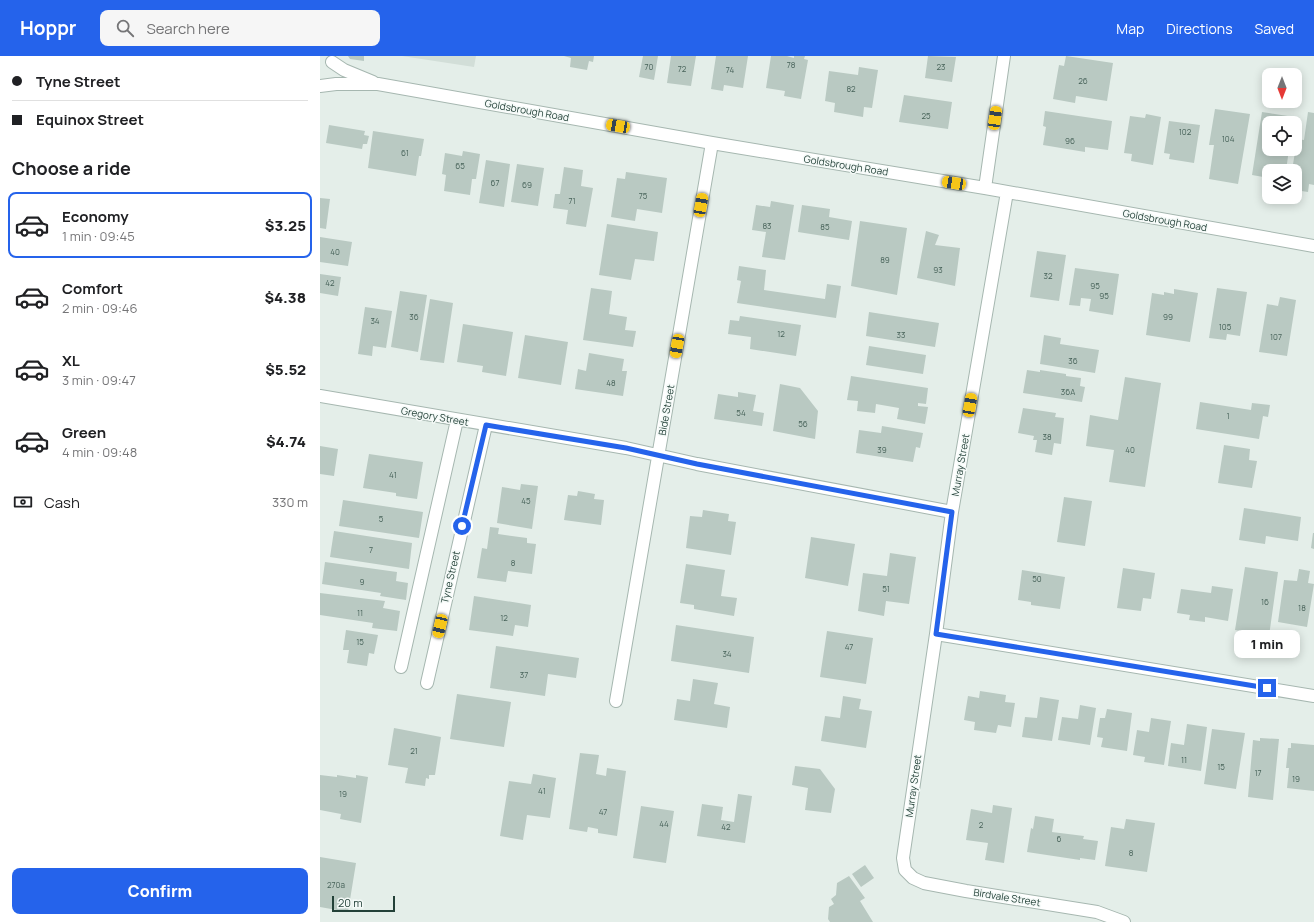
<!DOCTYPE html>
<meta charset="utf-8">
<style>
:root{--surface:#fff;--page:#f6f6f6;--text:#202124;--muted:#757577;--line:#e0e0e0;--accent:#2563eb}
body{margin:0;font-family:Manrope,sans-serif;background:var(--page);color:var(--text);height:100vh;display:flex;flex-direction:column;font-size:15px;white-space:nowrap}
*{box-sizing:border-box;margin:0}
p{font-size:13px;color:var(--muted)}
.icon{flex:none;width:22px;height:22px;fill:none;stroke:currentColor;stroke-width:2;stroke-linecap:round;stroke-linejoin:round}
.map{position:relative;flex:1;overflow:hidden}
.panel{display:flex;flex-direction:column;background:var(--surface);width:320px}
.panel>*{flex:none}
.hud{display:grid;align-content:center;height:88px;padding:0 12px;background:var(--surface)}
.needle{width:26px;rotate:180deg}
.controls{position:absolute;left:942px;top:12px;display:grid;gap:8px}
.controls a{display:grid;place-items:center;width:40px;height:40px;border-radius:8px;background:var(--surface);box-shadow:0 2px 10px #0003;font-size:20px}
.scale{position:absolute;left:12px;bottom:10px;width:63px;box-sizing:border-box;padding-left:4px;border:2px solid #234138;border-top:0;font-size:11px;line-height:14px;white-space:nowrap;color:#234138;-webkit-text-stroke:3px #f5faf8;paint-order:stroke}
.end{position:absolute;width:18px;height:18px;margin:-9px;border:5px solid #2563eb;background:#fff;box-shadow:0 0 0 2px #fff}
.from{border-radius:50%}
.bubble{position:absolute;height:28px;border-radius:8px;background:var(--surface);box-shadow:0 2px 10px #0003;font-size:13px;font-weight:800;line-height:28px;text-align:center}
.car{position:absolute;width:12px;height:24px;margin:-12px -6px;border-radius:5px;box-shadow:0 0 3px 1px #0007;background:linear-gradient(#f5c518 24%,#345 0 40%,#f5c518 0 76%,#345 0 86%,#f5c518 0)}
.hud b{display:flex;align-items:center;gap:14px;height:38px;font-size:15px}
.hud b+b{border-top:1px solid var(--line)}
.hud i{width:10px;height:10px;background:var(--text)}
ul{padding:0;list-style:none}
li{display:flex;align-items:center;gap:12px;height:66px;margin:0 8px 6px;padding:0 4px;border:2px solid transparent;border-radius:8px}
li div{flex:1}
li b{display:block;font-size:15px}
li em{font-style:normal;font-weight:800}
li.on{border-color:var(--accent)}
li>.icon{width:36px;height:36px;stroke-width:1.5}
h2{padding:0 12px;font-size:18px;line-height:48px}
.pay{display:flex;align-items:center;gap:10px;height:44px;padding:0 12px;font-size:15px}
.pay p{margin-inline-start:auto}
.action{display:flex;gap:8px;margin-top:auto;padding:8px 12px}
.action a{flex:1;height:46px;border-radius:8px;background:var(--accent);color:#fff;font-size:16px;font-weight:800;line-height:46px;text-align:center}
header{display:flex;align-items:center;gap:24px;box-sizing:border-box;height:56px;padding:0 20px;background:var(--accent);color:#fff}
header strong{font-size:19px}
nav{display:flex;gap:22px;margin-inline-start:auto;font-size:14px}
.search{width:280px;height:36px;background:var(--page);display:flex;align-items:center;gap:10px;box-sizing:border-box;padding:0 14px;border-radius:8px;color:var(--muted);font-size:15px}
main{display:flex;flex:1;min-height:0}
.map>svg:first-child{display:block}
.built{fill:#d2ded8}
.building{fill:#b9c9c2}
.lines{fill:none;stroke-linecap:round;stroke-linejoin:round}
.street-casing{stroke:#a6b7b0;stroke-width:14}
.street{stroke:#fff;stroke-width:12}
.route{stroke:#2563eb;stroke-width:5}
.labels{text-anchor:middle;stroke-width:3;stroke-linejoin:round;paint-order:stroke}
.number-label{font-size:8px;fill:#48635a}
.street-label{font-size:10px;fill:#234138;stroke:#f5faf8}
</style>
<header>
<strong>Hoppr</strong>
<div class="search"><svg class="icon" aria-label="search" viewBox="0 0 24 24"><circle cx="10" cy="10" r="6"/><path d="M15 15l6 6"/></svg>Search here</div>
<nav><a>Map</a><a>Directions</a><a>Saved</a></nav>
</header>
<main>
<section class="panel">
<div class="hud">
<b><i class="from"></i>Tyne Street</b>
<b><i></i>Equinox Street</b>
</div>
<h2>Choose a ride</h2>
<ul>
<li class="on"><svg class="icon" aria-label="car" viewBox="0 0 24 24"><path d="M5 17H2v-5l4-1 3-4h7l3 4 3 1v5h-3M9 17h6M6 11h13"/><circle cx="7" cy="17" r="2"/><circle cx="17" cy="17" r="2"/></svg><div><b>Economy</b><p>1 min · 09:45</p></div><em>$3.25</em></li>
<li><svg class="icon" aria-label="car" viewBox="0 0 24 24"><path d="M5 17H2v-5l4-1 3-4h7l3 4 3 1v5h-3M9 17h6M6 11h13"/><circle cx="7" cy="17" r="2"/><circle cx="17" cy="17" r="2"/></svg><div><b>Comfort</b><p>2 min · 09:46</p></div><em>$4.38</em></li>
<li><svg class="icon" aria-label="car" viewBox="0 0 24 24"><path d="M5 17H2v-5l4-1 3-4h7l3 4 3 1v5h-3M9 17h6M6 11h13"/><circle cx="7" cy="17" r="2"/><circle cx="17" cy="17" r="2"/></svg><div><b>XL</b><p>3 min · 09:47</p></div><em>$5.52</em></li>
<li><svg class="icon" aria-label="car" viewBox="0 0 24 24"><path d="M5 17H2v-5l4-1 3-4h7l3 4 3 1v5h-3M9 17h6M6 11h13"/><circle cx="7" cy="17" r="2"/><circle cx="17" cy="17" r="2"/></svg><div><b>Green</b><p>4 min · 09:48</p></div><em>$4.74</em></li>
</ul>
<div class="pay"><svg class="icon" aria-label="cash" viewBox="0 0 24 24"><path d="M3 7h18v10H3z"/><circle cx="12" cy="12" r="2"/></svg>Cash<p>330 m</p></div>
<div class="action"><a>Confirm</a></div>
</section>
<div class="map">
<svg width="994" height="866" viewBox="0 0 994 866">
<rect width="100%" height="100%" fill="#e4eee9"/>
<!-- built -->
<path class="built" d="M82 0H156L154 11Z"/>
<!-- building -->
<path class="building" d="M28 0H44V5L30 3Z
M244 0H274L273 6 269 5 267 14 250 11 251 2Z
M323 0H338L334 24 319 21Z
M351 0H376L371 30 347 27Z
M396 0H428L423 32 404 29 403 35 391 33Z
M451 0H467L474 2V0H485L484 3 488 4 481 43 464 40 465 35 446 32Z
M608 0 636 1 632 26 605 22Z
M746 0 793 7 787 45 756 40 755 47 733 43 739 9 744 10Z
M539 11 558 14 552 52 544 51 543 61 514 56 515 47 505 45 509 15 538 19Z
M584 39 632 46 628 73 579 66Z
M895 53 930 58 918 128 889 123 894 89H889Z
M725 55 792 65 788 94 765 91V96L723 89 726 71 723 70Z
M942 56 974 61 973 67H949V93H969L966 115 951 112V115H949V122L932 119Z
M988 56 994 57V129L989 128 988 136 975 134V115H972L977 83 984 84Z
M826 58 841 61 833 109 811 105 812 98 804 97 810 60 825 62Z
M849 65 880 69 874 107 849 103 850 98 844 97Z
M9 69 45 75 44 79 49 80 47 88H43L42 93 6 87Z
M53 75 104 83 101 100H99L96 120 48 112Z
M143 95 160 98 156 123H152L150 139 124 135 126 119 122 118 125 97 142 100Z
M166 104 190 108 184 151 159 147Z
M197 108 224 112 218 150 191 146Z
M244 111 263 114 261 130 273 132 266 171 246 168 248 154 233 152 235 138H240Z
M306 116 347 122 342 157 317 153 315 165 291 161 297 122 305 123Z
M0 142 10 143 6 173 0 172Z
M451 145 474 149 465 204 442 201 446 176 432 174 436 149 450 151Z
M482 149 510 153 509 161 532 165 529 184 478 176Z
M540 165 587 172 577 239 531 230Z
M287 168 338 176 334 205 315 203 311 224 279 219Z
M606 175 619 179 615 189 640 192 635 230 597 222Z
M0 181 32 186 28 210 0 206Z
M717 195 746 199 739 245 710 241Z
M419 210 446 214 444 234 505 243 507 228 521 230 516 262 417 247 421 225 417 224Z
M755 212 799 218 793 259 769 255 771 243 761 242 760 250 749 249Z
M0 218 21 221 18 240 0 237Z
M271 232 292 235 289 258 307 261 305 274 316 275 313 291 263 284Z
M897 232 927 236 920 280 907 278 906 284 889 282Z
M854 233 878 237 870 286 826 279 832 237 844 239V236L854 238Z
M80 235 107 239 98 296 71 291Z
M960 241 976 244 967 300 939 296 947 248 958 250Z
M110 243 133 247 124 307 100 304Z
M45 251 72 255 66 292 53 290 52 300 38 298Z
M549 256 619 267 615 291 546 280Z
M420 260 481 269 476 300 430 293 431 281 408 278 410 264 419 265Z
M143 268 193 276 186 320 162 316 163 310 137 306Z
M205 279 248 286 241 329 198 322Z
M724 279 741 282 740 288 779 294 775 317 720 308Z
M549 290 606 299 603 318 546 309Z
M269 297 304 303 302 315H307L303 340 255 333 258 313 266 315Z
M707 314 720 316V314L746 318V320L761 322 760 330 765 331 762 346 703 337Z
M531 320 608 332 606 348 598 347V350L608 351 605 368 577 363 579 352 556 348 555 357 537 355 538 345 527 344Z
M805 321 841 327 825 431 789 426 794 394 766 390 770 359 798 364Z
M460 328 480 332 498 355 495 383 453 375Z
M418 336 436 339 433 355 444 357 442 370 394 363 398 338 418 341Z
M880 346 931 354 932 347 950 349 948 361 943 360 939 383 876 373Z
M703 352 736 357 735 361 744 362 741 388 734 387 732 399 715 396 717 384H713L714 380 698 377Z
M562 370 603 377 600 392 596 391 593 406 536 397 539 374 561 377Z
M904 389 930 393 929 404 937 405 932 432 898 427Z
M0 390 18 393 14 420 0 418Z
M49 398 103 406 97 443 76 440V437L43 432Z
M201 428 218 430 212 473 177 467 182 431 200 434Z
M258 435 275 438 274 443 284 444 281 469 244 464 248 439 257 440Z
M744 441 772 445 765 490 737 486Z
M23 444 103 456 99 482 19 470Z
M924 452 981 461 978 485 946 480 945 488 919 484Z
M383 454 409 458 408 465 416 466 411 499 366 492 370 460 382 461Z
M170 471 179 472 178 478 207 482V487L216 488 212 518 188 515 186 526 157 522 162 492 167 493Z
M14 475 92 487 89 513 10 501Z
M993 477H994V493L991 492Z
M491 481 535 488 528 530 485 522Z
M570 497 596 501 589 548 566 545 564 560 538 555 543 517 567 520Z
M5 506 77 516 76 525 88 527 86 544 60 540 61 537 2 528Z
M366 508 405 514 401 540 417 542 414 560 374 553V549L360 547Z
M925 511 958 516 949 580 915 574Z
M803 512 835 517 831 543 823 542 821 555 797 552Z
M979 513 990 515 988 527 994 528 987 571 958 566 964 524 977 525Z
M702 514 745 521 740 553 711 549V546L698 544Z
M892 530 913 533 908 565 885 561V566L869 564 870 559 857 557 861 533 891 537Z
M0 537 65 545 63 552 80 555 77 575 52 572 53 567 0 559Z
M154 540 211 549 208 571 195 569 193 580 149 574Z
M356 569 434 581 429 617 351 605Z
M26 574 58 579 54 598 49 597 47 610 27 607 29 594H23Z
M507 575 553 582 546 628 500 621Z
M176 590 259 602 256 622 228 618 225 640 170 632Z
M373 623 398 627 394 648 410 651 407 672 354 664 357 643 370 645Z
M660 635 686 639 685 646 695 647 691 671 678 669 676 677 654 674 655 666 644 664 648 640 659 642Z
M137 638 191 646 184 691 130 683Z
M523 640 541 643 539 653 552 655 546 692 501 685 505 660 520 662Z
M720 641 739 644 732 685 702 681 705 661 717 662Z
M760 649 776 652 770 689 738 684 742 661 758 663Z
M787 653 812 657 807 695 781 691 783 682 777 681 780 662H785Z
M831 662 851 665 844 709 824 706 825 701 813 699 817 674 829 676Z
M867 668 887 671 881 715 848 710 851 687 864 689Z
M74 672 121 681 115 719H109V723L106 722 105 730 85 727 88 712 68 709Z
M892 673 925 677 916 733 884 728Z
M940 682 959 683 953 744 928 741 933 684 940 685Z
M971 687 994 689V735L967 732 969 712H966L968 692H971Z
M260 697 279 699 276 718 286 720 287 712 306 715 297 780 278 777V773L268 771 267 776 249 773Z
M475 710 500 713 515 733 511 757 485 754 488 732 472 729Z
M213 718 236 722 230 762 207 759 203 784 180 780 189 725 211 728Z
M0 719 17 721V719L36 722V719L48 721 41 767 20 763 21 758 0 754Z
M418 738 432 740 425 787 377 780 382 748 403 751 401 764 414 766Z
M673 749 692 752 684 807 665 804 668 787 646 784 651 753 672 757Z
M321 750 354 755 346 807 313 802Z
M715 760 734 763 732 776 764 780 763 783 778 785 775 804 760 802V804L707 796 711 772 713 773Z
M806 763 835 767 827 816 785 810 791 771 804 773Z
M0 801 36 807 28 856 0 851Z
M545 809 554 822 541 831 532 818Z
M529 820 545 842 540 845 553 866H510L508 863 509 851 514 848 511 843 516 839 517 827Z"/>
<g class="lines">
<!-- street casing -->
<g class="street-casing">
<path id="street" d="M12 6 24 14 53 26
M0 30 16 28H58L392 87 665 132 994 190
M665 132 684 0
M687 136 632 456 616 578 583 802 585 814 593 822 604 827 646 835 777 856 804 866
M0 340 306 392 377 408 632 456
M616 578 994 640
M81 611 137 364
M107 627 166 369
M296 645 392 87"/>
</g>
<!-- street -->
<use href="#street" class="street"/>
</g>
<g class="lines">
<!-- route -->
<path class="route" d="M142 470 166 369 306 392 377 408 632 456 616 578 947 632"/>
</g>
<g class="labels">
<!-- number labels -->
<g class="number-label">
<text x="471" y="12">78</text>
<text x="329" y="14">70</text>
<text x="621" y="14">23</text>
<text x="362" y="16">72</text>
<text x="410" y="17">74</text>
<text x="763" y="28">26</text>
<text x="531" y="36">82</text>
<text x="606" y="63">25</text>
<text x="865" y="79">102</text>
<text x="908" y="86">104</text>
<text x="750" y="88">96</text>
<text x="85" y="100">61</text>
<text x="140" y="113">65</text>
<text x="175" y="130">67</text>
<text x="207" y="132">69</text>
<text x="323" y="143">75</text>
<text x="252" y="148">71</text>
<text x="447" y="173">83</text>
<text x="505" y="174">85</text>
<text x="15" y="199">40</text>
<text x="565" y="207">89</text>
<text x="618" y="217">93</text>
<text x="728" y="223">32</text>
<text x="10" y="230">42</text>
<text x="775" y="233">95</text>
<text x="784" y="243">95</text>
<text x="94" y="264">36</text>
<text x="848" y="264">99</text>
<text x="55" y="268">34</text>
<text x="905" y="274">105</text>
<text x="461" y="281">12</text>
<text x="581" y="282">33</text>
<text x="956" y="284">107</text>
<text x="753" y="308">36</text>
<text x="291" y="330">48</text>
<text x="748" y="339">36A</text>
<text x="421" y="360">54</text>
<text x="908" y="363">1</text>
<text x="483" y="371">56</text>
<text x="727" y="384">38</text>
<text x="562" y="397">39</text>
<text x="810" y="397">40</text>
<text x="73" y="422">41</text>
<text x="206" y="448">45</text>
<text x="61" y="466">5</text>
<text x="51" y="497">7</text>
<text x="193" y="510">8</text>
<text x="717" y="526">50</text>
<text x="42" y="529">9</text>
<text x="566" y="536">51</text>
<text x="945" y="549">16</text>
<text x="982" y="555">18</text>
<text x="40" y="560">11</text>
<text x="184" y="565">12</text>
<text x="40" y="589">15</text>
<text x="529" y="594">47</text>
<text x="407" y="601">34</text>
<text x="204" y="622">37</text>
<text x="94" y="698">21</text>
<text x="864" y="707">11</text>
<text x="901" y="714">15</text>
<text x="938" y="720">17</text>
<text x="976" y="726">19</text>
<text x="222" y="738">41</text>
<text x="23" y="741">19</text>
<text x="283" y="759">47</text>
<text x="344" y="771">44</text>
<text x="661" y="772">2</text>
<text x="406" y="774">42</text>
<text x="739" y="786">6</text>
<text x="811" y="800">8</text>
<text x="16" y="832">270a</text>
</g>
<!-- street labels -->
<g class="street-label">
<text transform="translate(207 54) rotate(10)" y="4">Goldsbrough Road</text>
<text transform="translate(526 109) rotate(9)" y="4">Goldsbrough Road</text>
<text transform="translate(845 164) rotate(10)" y="4">Goldsbrough Road</text>
<text transform="translate(346 354) rotate(-80)" y="4">Bide Street</text>
<text transform="translate(115 360) rotate(10)" y="4">Gregory Street</text>
<text transform="translate(640 409) rotate(-80)" y="4">Murray Street</text>
<text transform="translate(130 521) rotate(-77)" y="4">Tyne Street</text>
<text transform="translate(593 730) rotate(-82)" y="4">Murray Street</text>
<text transform="translate(687 841) rotate(9)" y="4">Birdvale Street</text>
</g>
</g>
</svg>
<div class="controls">
<a><svg class="needle" viewBox="-14 -14 28 28"><path d="M0-13l5 13h-10z" fill="#e53935"/><path d="M0 13l5-13h-10z" fill="#757577"/></svg></a>
<a><svg class="icon" aria-label="locate" viewBox="0 0 24 24"><circle cx="12" cy="12" r="6"/><path d="M12 2v4M12 18v4M2 12h4M18 12h4"/></svg></a>
<a><svg class="icon" aria-label="layers" viewBox="0 0 24 24"><path d="M12 4l9 5-9 5-9-5zM3 14l9 5 9-5"/></svg></a>
</div>
<div class="scale">20 m</div>
<i class="end from" style="left:142px;top:470px"></i>
<i class="end" style="left:947px;top:632px"></i>
<div class="bubble" style="left:914px;top:574px;width:66px">1 min</div>
<i class="car" style="left:675px;top:62px;rotate:8deg"></i>
<i class="car" style="left:298px;top:70px;rotate:280deg"></i>
<i class="car" style="left:634px;top:127px;rotate:279deg"></i>
<i class="car" style="left:381px;top:149px;rotate:10deg"></i>
<i class="car" style="left:357px;top:290px;rotate:190deg"></i>
<i class="car" style="left:650px;top:349px;rotate:10deg"></i>
<i class="car" style="left:120px;top:570px;rotate:193deg"></i>
</div>
</main>
